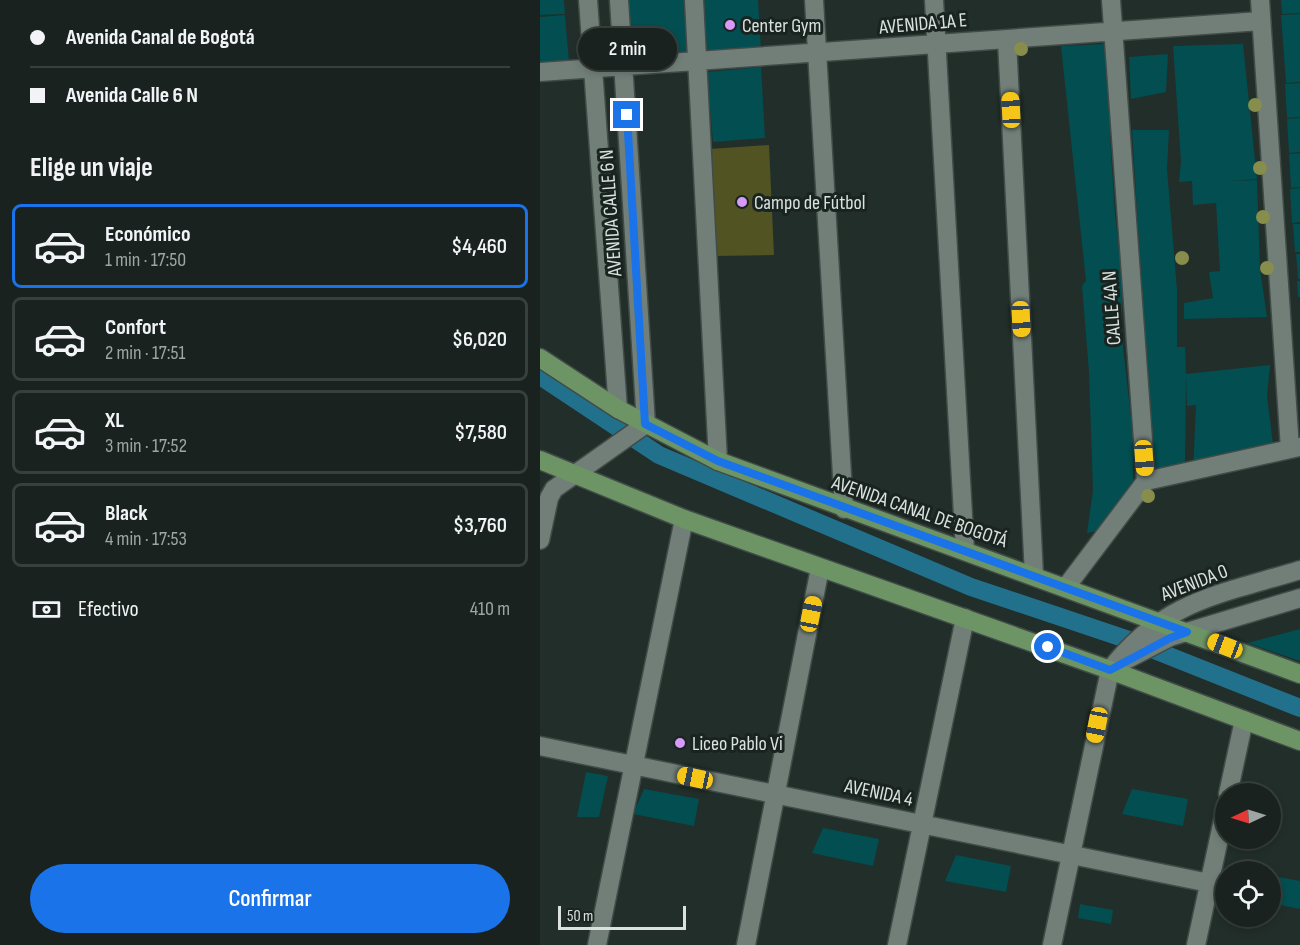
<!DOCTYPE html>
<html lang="es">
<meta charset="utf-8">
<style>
:root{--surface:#1a221f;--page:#232a28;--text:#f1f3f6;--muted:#9fa4a4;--line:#383f3d;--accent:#1a73e8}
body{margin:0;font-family:"Sofia Sans Condensed",sans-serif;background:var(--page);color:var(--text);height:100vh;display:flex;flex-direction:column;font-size:22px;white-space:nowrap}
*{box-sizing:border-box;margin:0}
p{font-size:20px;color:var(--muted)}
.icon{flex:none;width:33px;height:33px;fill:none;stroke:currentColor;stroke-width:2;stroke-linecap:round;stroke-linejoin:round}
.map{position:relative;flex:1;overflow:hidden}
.panel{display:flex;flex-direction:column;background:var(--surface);width:540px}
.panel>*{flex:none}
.banner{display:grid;align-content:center;height:132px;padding:0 30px;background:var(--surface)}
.needle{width:39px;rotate:266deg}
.buttons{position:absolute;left:675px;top:783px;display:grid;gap:12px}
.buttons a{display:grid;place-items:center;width:66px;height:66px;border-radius:50%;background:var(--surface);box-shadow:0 3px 9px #0003,0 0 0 2px var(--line);font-size:30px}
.scale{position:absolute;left:18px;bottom:15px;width:128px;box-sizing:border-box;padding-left:6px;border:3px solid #dae1de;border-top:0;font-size:16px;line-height:21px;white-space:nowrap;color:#dae1de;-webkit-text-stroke:4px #192420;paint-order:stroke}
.end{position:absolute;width:27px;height:27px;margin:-14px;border:8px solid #1a73e8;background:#fff;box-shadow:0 0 0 3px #fff}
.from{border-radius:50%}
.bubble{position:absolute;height:42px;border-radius:21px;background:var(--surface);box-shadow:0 3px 9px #0003,0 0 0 2px var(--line);font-size:20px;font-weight:600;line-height:42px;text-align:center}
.car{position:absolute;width:18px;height:36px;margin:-18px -9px;border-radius:8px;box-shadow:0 0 4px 2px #0007;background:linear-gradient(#f5c518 24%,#345 0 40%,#f5c518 0 76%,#345 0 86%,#f5c518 0)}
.banner b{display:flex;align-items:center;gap:21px;height:57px;font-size:22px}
.banner b+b{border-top:2px solid var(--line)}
.banner i{width:15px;height:15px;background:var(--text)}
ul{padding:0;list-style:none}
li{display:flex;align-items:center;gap:18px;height:84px;margin:0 12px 9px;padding:0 18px;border:3px solid var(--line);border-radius:9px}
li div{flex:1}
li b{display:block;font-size:22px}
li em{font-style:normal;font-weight:600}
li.on{border-color:var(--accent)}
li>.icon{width:54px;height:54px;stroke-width:1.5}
h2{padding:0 30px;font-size:27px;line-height:72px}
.pay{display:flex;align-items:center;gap:15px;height:66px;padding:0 30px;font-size:22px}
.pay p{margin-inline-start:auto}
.cta{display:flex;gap:12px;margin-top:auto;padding:12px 30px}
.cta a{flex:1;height:69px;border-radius:36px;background:var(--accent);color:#fff;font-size:24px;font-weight:600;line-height:69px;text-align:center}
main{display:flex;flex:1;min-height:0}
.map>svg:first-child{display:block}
.green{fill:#525323}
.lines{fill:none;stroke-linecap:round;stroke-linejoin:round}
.canal{stroke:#21718d;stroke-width:18}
.building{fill:#024e50}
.minor-casing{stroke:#414b47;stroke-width:21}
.major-casing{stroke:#414b47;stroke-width:21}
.minor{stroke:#727f79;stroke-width:18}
.major{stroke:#6d9465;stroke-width:18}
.tree{fill:#878d4b}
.route{stroke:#1a73e8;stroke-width:8}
.poi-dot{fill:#d89af8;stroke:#192420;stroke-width:2}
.labels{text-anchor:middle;stroke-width:6;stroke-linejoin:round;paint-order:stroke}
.street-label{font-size:20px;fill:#dae1de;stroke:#192420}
.poi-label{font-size:20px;fill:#dae1de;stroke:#192420;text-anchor:start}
</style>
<main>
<section class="panel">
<div class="banner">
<b><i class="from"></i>Avenida Canal de Bogotá</b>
<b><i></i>Avenida Calle 6 N</b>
</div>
<h2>Elige un viaje</h2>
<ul>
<li class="on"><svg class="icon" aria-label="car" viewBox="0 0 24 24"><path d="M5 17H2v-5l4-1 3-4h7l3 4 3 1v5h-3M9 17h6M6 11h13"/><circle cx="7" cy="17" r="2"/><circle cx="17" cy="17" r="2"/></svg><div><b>Económico</b><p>1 min · 17:50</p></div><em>$4,460</em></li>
<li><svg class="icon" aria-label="car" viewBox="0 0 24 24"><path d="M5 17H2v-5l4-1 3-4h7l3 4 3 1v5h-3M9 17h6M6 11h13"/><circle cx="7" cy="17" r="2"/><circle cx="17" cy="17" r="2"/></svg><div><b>Confort</b><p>2 min · 17:51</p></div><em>$6,020</em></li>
<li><svg class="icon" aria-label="car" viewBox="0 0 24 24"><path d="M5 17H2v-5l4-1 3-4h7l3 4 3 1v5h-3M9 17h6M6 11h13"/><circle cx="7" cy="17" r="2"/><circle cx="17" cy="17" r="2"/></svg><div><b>XL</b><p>3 min · 17:52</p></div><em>$7,580</em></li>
<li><svg class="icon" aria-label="car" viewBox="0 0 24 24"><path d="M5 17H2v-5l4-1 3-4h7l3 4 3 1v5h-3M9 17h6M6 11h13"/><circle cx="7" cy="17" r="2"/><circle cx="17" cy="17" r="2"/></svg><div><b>Black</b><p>4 min · 17:53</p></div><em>$3,760</em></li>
</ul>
<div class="pay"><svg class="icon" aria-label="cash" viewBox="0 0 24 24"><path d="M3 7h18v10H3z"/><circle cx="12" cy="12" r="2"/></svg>Efectivo<p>410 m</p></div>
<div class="cta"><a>Confirmar</a></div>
</section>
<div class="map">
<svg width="760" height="945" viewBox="0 0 760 945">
<rect width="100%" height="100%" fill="#222e29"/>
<!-- green -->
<path class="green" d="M229 145 234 255 175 256 170 149Z"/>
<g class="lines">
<!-- canal -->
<path class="canal" d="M0 376 119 455 431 587 589 640 760 708"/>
</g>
<!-- building -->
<path class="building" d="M0 0H24L25 14 0 15Z
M89 0H144L148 52 91 56Z
M160 0H218L221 49 163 56Z
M741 0H760V13L742 14Z
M760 14V48H747H760V82L746 83 741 15Z
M25 15 29 62 0 65V17Z
M565 44 571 95 570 137 575 214 582 278V338L594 444 593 485 563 530 547 533 553 490 549 372 542 286 546 281 521 46Z
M703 44 717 179 689 181 717 180 720 269 727 317 644 319V303L673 298 669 272 680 271 676 203 653 205 652 181 639 182 641 161 633 46Z
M628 54 626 92 591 99 589 57Z
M221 67 225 138 173 142 167 72Z
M760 83V117L747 118 745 84Z
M760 118V152L749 153 747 119Z
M592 130H629L627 169 637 290V347H645L646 374 730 365 727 396 734 452 653 471 656 405 647 406 646 377 645 464 613 471Z
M760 153V187L751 188 749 154Z
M760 188V222L752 223 750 189Z
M753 224H760V252H755Z
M756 254H760V279H758Z
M757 281H760V297H758Z
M760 629V661L707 643Z
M46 772 68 776 59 817H37Z
M104 789 159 799 154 826 93 814Z
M592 789 648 799 643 826 582 814Z
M283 828 339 839 333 866 272 853Z
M416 855 471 866 466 892 405 881Z
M733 876 760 881V909L730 903Z
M540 904 573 910 571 924 538 918Z"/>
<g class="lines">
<!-- minor casing -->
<g class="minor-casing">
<path id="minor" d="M48 0 78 409
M154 0 178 461
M274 0 304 509
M394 0 425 551
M720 0 750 449
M467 40 494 575
M0 72 721 21
M606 481 759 447
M0 540 9 498 14 489 106 424 79 0
M526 587 606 481 571 0
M582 662 630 637 760 598
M0 746 669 883
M688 794 704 720
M57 945 144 519
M206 945 280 568
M357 945 425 618
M512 945 570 670C623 600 682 594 760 570
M656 945 686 806"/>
</g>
<!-- major casing -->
<g class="major-casing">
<path id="major" d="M0 358 78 409 178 461 760 674
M0 460 144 519 570 670 760 741"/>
</g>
<!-- minor -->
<use href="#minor" class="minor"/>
<!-- major -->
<use href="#major" class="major"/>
</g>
<!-- trees -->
<g class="tree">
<circle cx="481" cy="49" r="7"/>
<circle cx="715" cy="105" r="7"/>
<circle cx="720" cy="168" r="7"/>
<circle cx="723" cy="217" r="7"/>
<circle cx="642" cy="258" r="7"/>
<circle cx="727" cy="268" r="7"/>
<circle cx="608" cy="496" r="7"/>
</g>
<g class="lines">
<!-- route -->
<path class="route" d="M87 115 105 424 178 461 647 632 630 638 570 670 508 647"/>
</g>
<!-- markers -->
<g class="poi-dot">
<circle cx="190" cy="25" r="6"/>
<circle cx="202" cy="202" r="6"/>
<circle cx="140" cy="743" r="6"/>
</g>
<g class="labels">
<!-- street labels -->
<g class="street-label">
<text transform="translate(383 23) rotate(-5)" y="7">AVENIDA 1A E</text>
<text transform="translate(70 213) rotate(-94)" y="7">AVENIDA CALLE 6 N</text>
<text transform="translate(571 308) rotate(-94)" y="7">CALLE 4A N</text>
<text transform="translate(380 511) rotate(19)" y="7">AVENIDA CANAL DE BOGOTÁ</text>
<text transform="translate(654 582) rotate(-21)" y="7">AVENIDA 0</text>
<text transform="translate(339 792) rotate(12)" y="7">AVENIDA 4</text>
</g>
<!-- poi labels -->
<g class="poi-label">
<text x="202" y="32">Center Gym</text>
<text x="214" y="209">Campo de Fútbol</text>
<text x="152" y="750">Liceo Pablo Vi</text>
</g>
</g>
</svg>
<div class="buttons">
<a><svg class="needle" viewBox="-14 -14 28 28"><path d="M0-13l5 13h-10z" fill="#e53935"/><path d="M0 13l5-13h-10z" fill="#9fa4a4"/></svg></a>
<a><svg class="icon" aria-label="locate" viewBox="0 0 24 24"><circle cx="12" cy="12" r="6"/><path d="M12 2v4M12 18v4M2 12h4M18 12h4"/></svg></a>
</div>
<div class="scale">50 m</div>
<i class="end from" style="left:508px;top:647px"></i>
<i class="end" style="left:87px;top:115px"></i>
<div class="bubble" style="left:38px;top:28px;width:99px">2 min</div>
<i class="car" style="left:471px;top:110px;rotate:357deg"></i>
<i class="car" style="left:481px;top:319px;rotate:177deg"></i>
<i class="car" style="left:604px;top:458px;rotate:176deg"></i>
<i class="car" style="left:271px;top:614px;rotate:11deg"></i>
<i class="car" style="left:685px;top:646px;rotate:291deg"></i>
<i class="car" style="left:557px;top:725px;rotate:191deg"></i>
<i class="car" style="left:155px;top:778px;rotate:282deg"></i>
</div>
</main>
